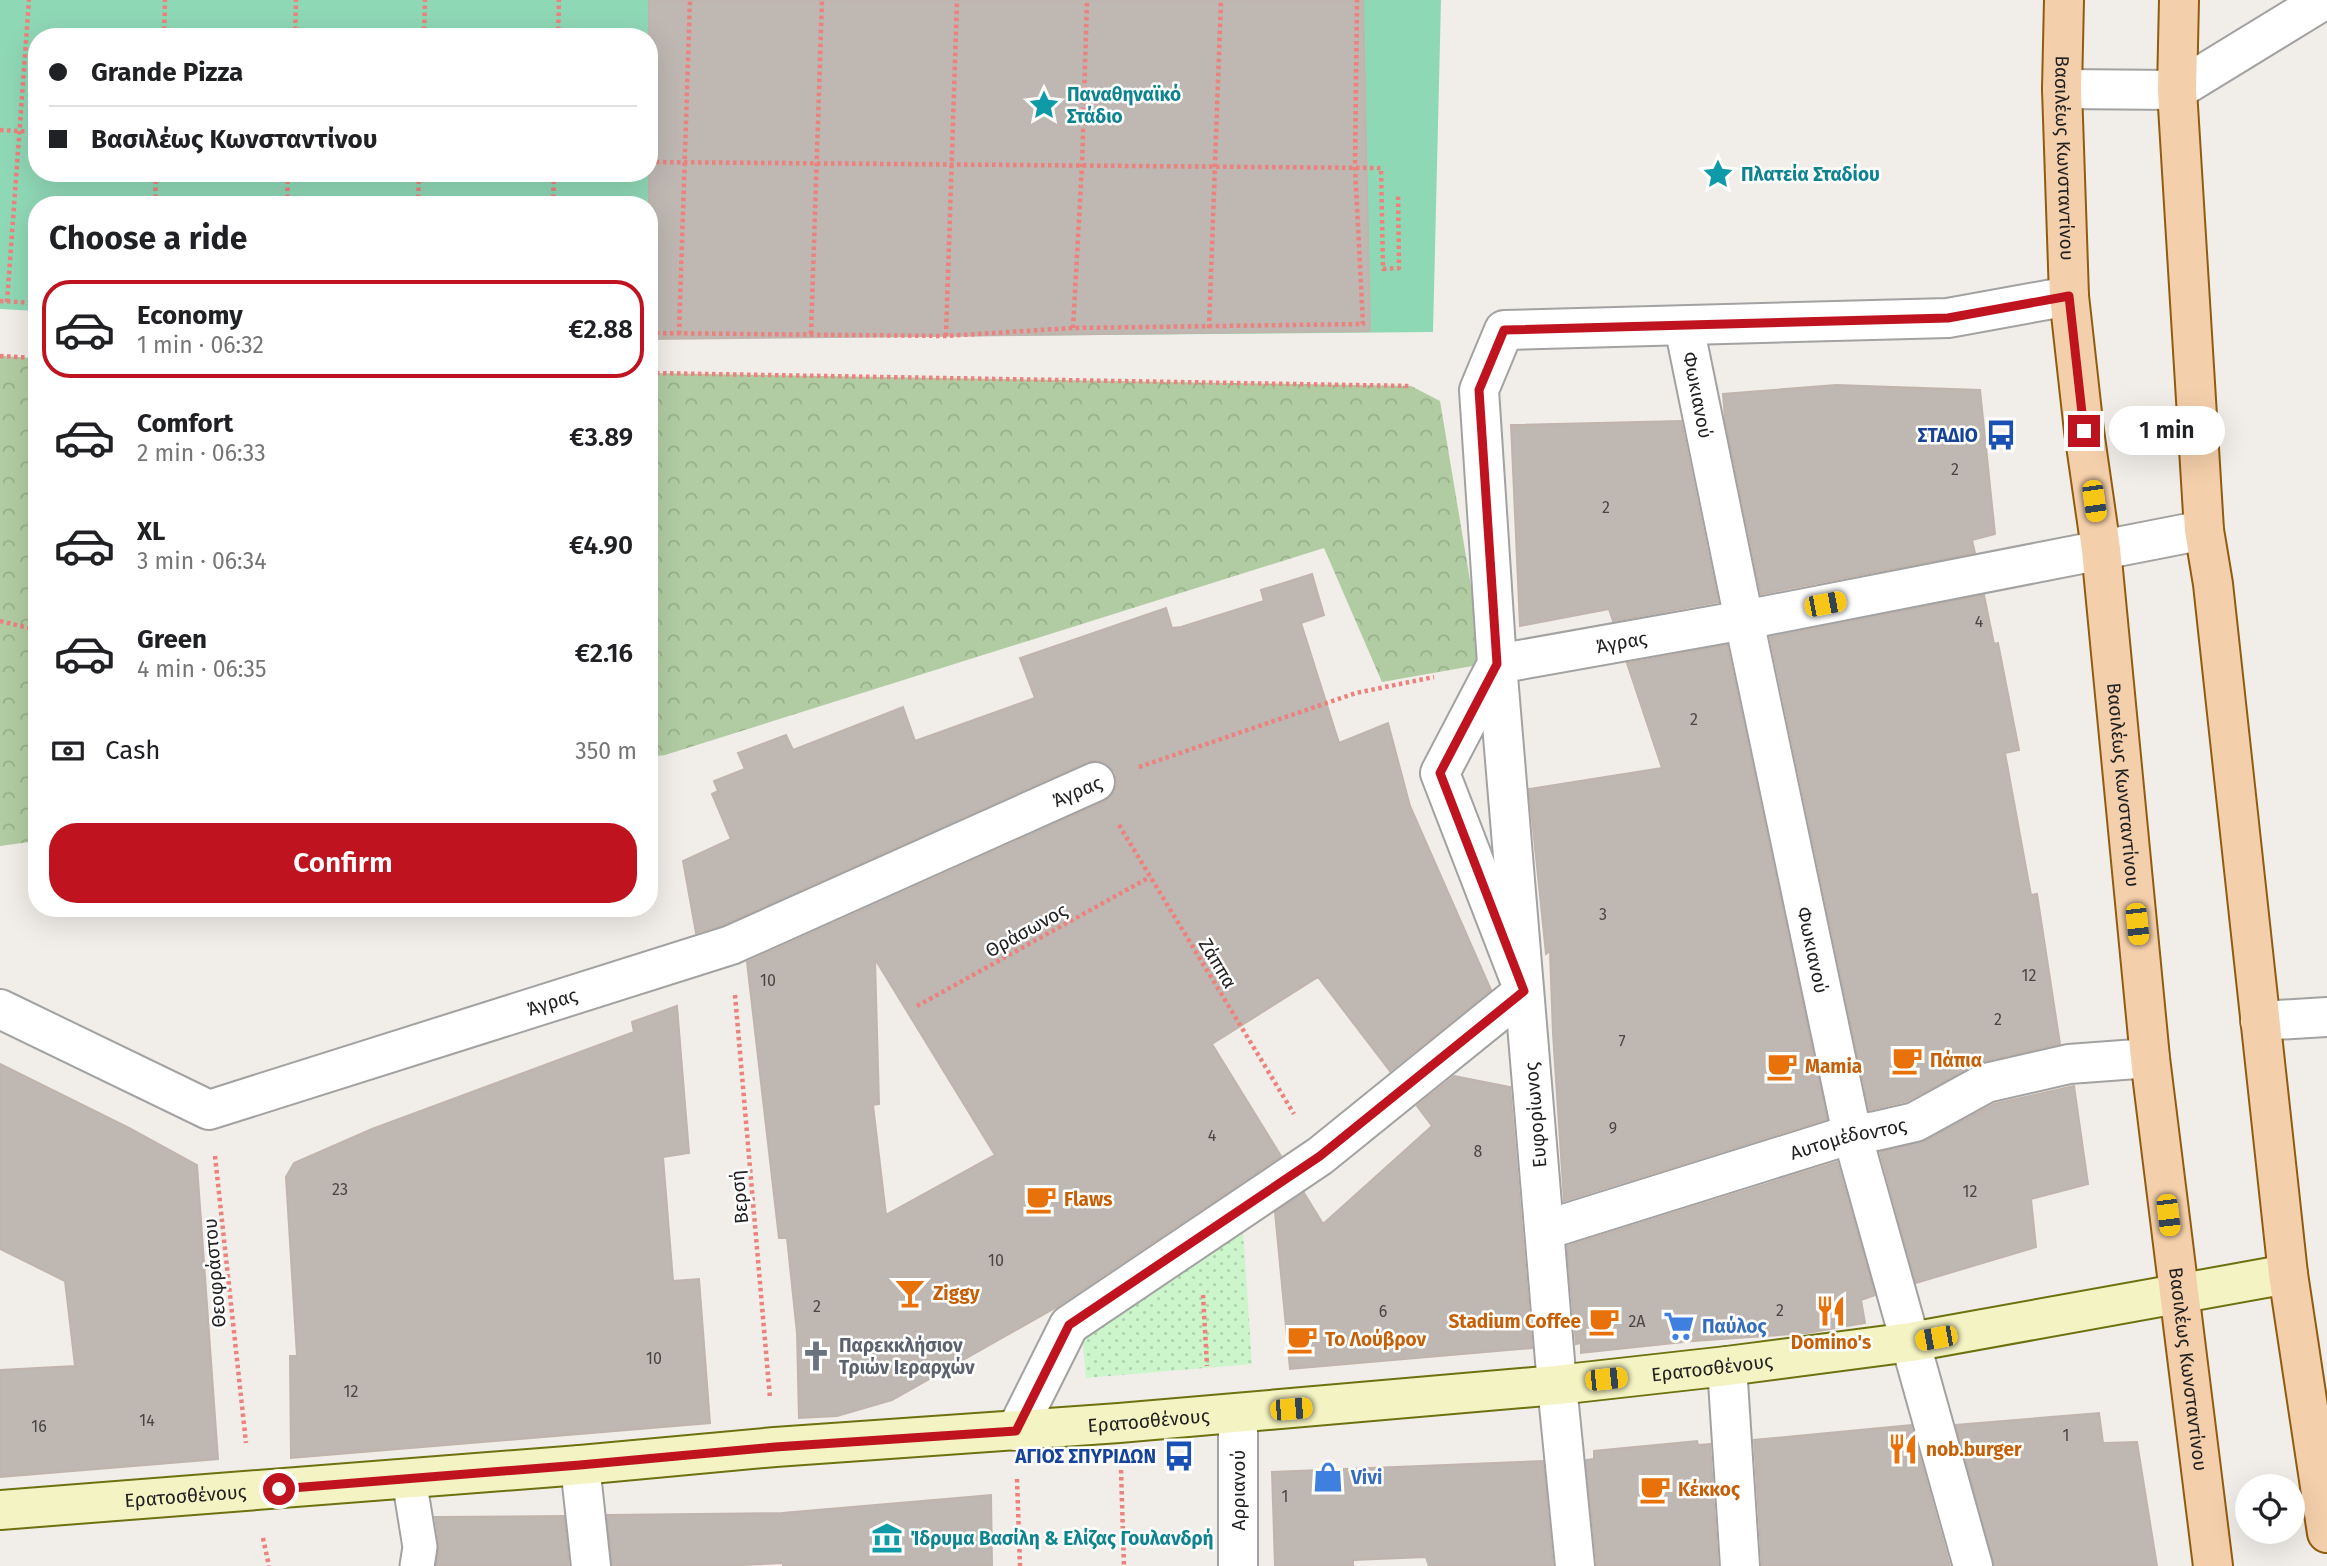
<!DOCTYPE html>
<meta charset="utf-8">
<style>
:root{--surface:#fff;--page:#f2f2f2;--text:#202124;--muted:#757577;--line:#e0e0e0;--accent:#bf1420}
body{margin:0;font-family:"Fira Sans",sans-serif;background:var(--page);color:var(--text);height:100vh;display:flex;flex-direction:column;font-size:26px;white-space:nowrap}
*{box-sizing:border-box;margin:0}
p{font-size:23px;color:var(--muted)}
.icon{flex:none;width:38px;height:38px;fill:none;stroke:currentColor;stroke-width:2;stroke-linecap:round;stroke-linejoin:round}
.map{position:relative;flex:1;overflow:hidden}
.drawer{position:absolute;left:28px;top:196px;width:630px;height:721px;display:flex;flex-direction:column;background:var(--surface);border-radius:28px;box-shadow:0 7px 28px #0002}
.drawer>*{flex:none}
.top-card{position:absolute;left:28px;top:28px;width:630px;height:154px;border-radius:28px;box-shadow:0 7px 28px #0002;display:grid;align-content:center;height:154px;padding:0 21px;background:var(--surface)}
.tools{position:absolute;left:2235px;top:1474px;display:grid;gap:14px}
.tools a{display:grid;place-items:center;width:70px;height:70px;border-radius:50%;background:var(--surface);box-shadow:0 7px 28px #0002;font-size:35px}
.end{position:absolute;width:32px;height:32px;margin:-16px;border:9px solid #bf1420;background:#fff;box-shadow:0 0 0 4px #fff}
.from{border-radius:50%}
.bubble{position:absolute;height:49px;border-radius:24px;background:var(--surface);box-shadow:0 7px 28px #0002;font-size:23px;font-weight:600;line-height:49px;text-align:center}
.car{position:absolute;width:21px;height:42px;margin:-21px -10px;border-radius:9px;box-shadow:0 0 5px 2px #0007;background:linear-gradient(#f5c518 24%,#345 0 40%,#f5c518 0 76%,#345 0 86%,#f5c518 0)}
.top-card b{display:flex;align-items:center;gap:24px;height:66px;font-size:26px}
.top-card b+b{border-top:2px solid var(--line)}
.top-card i{width:18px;height:18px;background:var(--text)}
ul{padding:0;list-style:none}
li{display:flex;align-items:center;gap:21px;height:98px;margin:0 14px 10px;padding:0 7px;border:4px solid transparent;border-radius:28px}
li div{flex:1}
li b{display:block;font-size:26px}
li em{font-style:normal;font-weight:600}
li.active{border-color:var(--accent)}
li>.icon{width:63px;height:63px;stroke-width:1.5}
h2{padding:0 21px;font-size:32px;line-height:84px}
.pay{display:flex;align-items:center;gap:18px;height:77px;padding:0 21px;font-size:26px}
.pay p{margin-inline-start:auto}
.button{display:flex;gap:14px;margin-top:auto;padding:14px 21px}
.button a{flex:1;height:80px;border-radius:28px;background:var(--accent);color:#fff;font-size:28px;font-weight:600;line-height:80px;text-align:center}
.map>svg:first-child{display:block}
.forest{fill:url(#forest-crowns)}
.park{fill:url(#park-dots)}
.pitch{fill:#8fd8b6;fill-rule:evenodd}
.building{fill:#beb7b2;stroke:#c1b4ad;stroke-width:2;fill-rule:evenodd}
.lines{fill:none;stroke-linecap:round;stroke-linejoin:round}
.service-casing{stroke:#a2a2a2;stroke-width:37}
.pedestrian-casing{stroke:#a2a2a2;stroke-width:42}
.minor-casing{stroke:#a2a2a2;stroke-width:42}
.secondary-casing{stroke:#6d7110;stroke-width:42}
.primary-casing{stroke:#905c0f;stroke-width:42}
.path{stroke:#ed817d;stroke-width:4.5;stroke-dasharray:3.5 3.5;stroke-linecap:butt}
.service{stroke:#fff;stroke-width:33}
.pedestrian{stroke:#fff;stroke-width:38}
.minor{stroke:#fff;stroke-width:38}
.secondary{stroke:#f4f3c3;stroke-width:38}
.primary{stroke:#f4cfab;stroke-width:38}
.route{stroke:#bf1420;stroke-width:9}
.labels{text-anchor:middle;stroke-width:5;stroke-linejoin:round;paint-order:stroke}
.number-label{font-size:16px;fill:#484645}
.culture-label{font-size:19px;font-weight:bold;fill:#0d838f;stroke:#fff;text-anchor:start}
.street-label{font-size:19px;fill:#212121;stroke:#fff}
.transit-label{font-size:19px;font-weight:bold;fill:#164399;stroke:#fff;text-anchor:end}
.food-label{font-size:19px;font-weight:bold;fill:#c56008;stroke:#fff;text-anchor:start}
.shop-label{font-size:19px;font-weight:bold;fill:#366cbe;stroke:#fff;text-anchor:start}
.worship-label{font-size:19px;font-weight:bold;fill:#5b616d;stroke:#fff;text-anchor:start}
</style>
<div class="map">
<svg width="2327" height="1566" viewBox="0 0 2327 1566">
<defs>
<pattern id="forest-crowns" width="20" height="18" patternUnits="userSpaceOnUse" patternTransform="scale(1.75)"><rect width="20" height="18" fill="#b1cca2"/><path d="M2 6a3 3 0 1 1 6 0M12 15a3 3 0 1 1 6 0" fill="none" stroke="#98af8b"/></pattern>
<pattern id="park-dots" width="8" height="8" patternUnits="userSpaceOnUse" patternTransform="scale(1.75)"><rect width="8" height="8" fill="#ccf5cc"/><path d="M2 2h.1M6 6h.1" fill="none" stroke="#afd2af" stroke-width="1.8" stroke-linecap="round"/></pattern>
</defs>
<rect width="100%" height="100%" fill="#f1eee9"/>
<!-- forest -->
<path class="forest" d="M0 356 37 358V841L0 846Z
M649 373 1411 386 1440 401 1484 664 1382 682 1324 548 665 755 649 757Z"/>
<!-- park -->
<path class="park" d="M1242 1216 1252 1364 1086 1378 1082 1332Z"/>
<!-- pitch -->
<path class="pitch" d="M0 0H1441L1433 332 649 339V205H37V311L0 309ZM37 37H649V173H37Z"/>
<!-- building -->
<path class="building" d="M649 0H1363L1370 331 649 339Z
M1836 385 1980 390 1995 534 1972 540 1975 553 1761 594 1725 419 1723 394Z
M1681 421 1718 602 1613 621 1609 609 1520 626 1511 425Z
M1312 574 1324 615 1301 623 1339 743 1388 723 1410 806 1491 990 1390 1071 1318 977 1212 1044 1281 1156 1055 1308 892 1400 837 1416 799 1418 797 1333 787 1238H779L747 962 1104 802 1113 794 1117 784 1115 772 1107 764 1097 760 1086 762 723 925 696 933 683 861 731 839 712 794 718 791 714 781 745 769 738 753 786 735 793 750 903 707 915 741 1035 698 1020 658 1166 608 1172 628 1181 627 1264 601 1261 590ZM875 959 995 1155 886 1215 873 1105 879 1104Z
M1984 595 1994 644 1998 643 2019 750 2005 753 2031 895 2037 894 2060 1044 1981 1062 1907 1101 1869 1110 1770 637Z
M1727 645 1827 1119 1564 1201 1553 1034 1550 951 1546 954 1529 789 1662 768 1627 663Z
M677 1006 689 1153 663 1157 673 1281 699 1279 710 1423 291 1458 290 1356H297L286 1177 294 1163 372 1129 634 1032 632 1022Z
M0 1064 129 1128 197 1165 218 1459 0 1477V1370L75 1366 65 1281 0 1249Z
M1454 1076 1510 1087 1532 1348 1290 1369 1275 1212 1304 1193 1323 1224 1432 1126 1417 1106Z
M2074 1086 2088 1184 2031 1199 2036 1247 1916 1283 1880 1152 1925 1141 1994 1104Z
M1837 1162 1875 1295 1861 1300 1865 1323 1807 1333 1693 1341 1581 1353V1343L1576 1344 1567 1246Z
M2099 1413 2103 1443 2137 1442 2157 1566H1994L1956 1425Z
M1911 1425 1950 1566H1762L1754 1440Z
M1697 1441 1698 1445 1710 1444 1718 1566H1597L1586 1460 1594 1459V1451Z
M1543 1461 1553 1566H1429L1426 1557 1353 1560V1566H1275L1272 1472Z
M991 1495 992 1566H783V1563L723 1566H612L607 1515 782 1513Z
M564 1516 569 1566H436L439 1544 435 1517Z"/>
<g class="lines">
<!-- service casing -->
<g class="service-casing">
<path id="service" d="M409 1479 420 1547 417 1566"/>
</g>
<!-- pedestrian casing -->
<g class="pedestrian-casing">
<g id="pedestrian">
<path id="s1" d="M1575 1566 1557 1385 1497 664 1744 620 1684 326"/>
</g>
</g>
<!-- minor casing -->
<g class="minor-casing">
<g id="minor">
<path d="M2062 89 2177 90 2324 0"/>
<path id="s2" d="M0 1009 209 1110 731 945 1095 782"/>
<path d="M2260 1021 2327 1017"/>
<path id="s3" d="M1545 1230 1852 1134 1876 1131 1915 1122 1986 1083 2069 1064 2150 1058"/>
<path d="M1727 1366 1740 1566"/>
<path d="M1238 1413V1566"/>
<path d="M1016 1431 1069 1325 1320 1156 1524 991 1440 773 1497 664 1479 390 1504 330 1948 318 2069 296"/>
<path d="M580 1465 591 1566"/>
<path d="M1973 1566 1852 1134 1744 620 2204 530"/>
</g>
</g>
<!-- secondary casing -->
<g class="secondary-casing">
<g id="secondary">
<path id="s4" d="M0 1510 580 1465 775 1447 1119 1423 1557 1385 1727 1366 1911 1342 2288 1274"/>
</g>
</g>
<!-- primary casing -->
<g class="primary-casing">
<g id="primary">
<path id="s5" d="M2064 0 2062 89 2069 296 2084 431 2101 549 2150 1058 2213 1566"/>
<path d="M2179 0 2177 90 2204 530 2213 584 2288 1274 2327 1533"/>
</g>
</g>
<!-- path -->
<path class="path" d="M164 37 165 0
M295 37 296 0
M424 37 425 0
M558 37 559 0
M0 130 37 132
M649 162 1381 168 1383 269 1399 268 1398 194
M155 205 156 173
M287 205 288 173
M418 205 419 173
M553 205 554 173
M0 301 37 303
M7 302 29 0
M1073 328 1082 166 1087 0
M1209 328 1221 0
M649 333 946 336 1073 328 1363 324 1355 168 1357 0
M679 334 690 0
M811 334 822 0
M946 336 957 0
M0 356 37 358
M649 373 1411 386
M0 621 37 630
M1139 767 1356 693 1434 677
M1119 825 1294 1114
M735 995 770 1398
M917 1006 1150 877
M215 1156 246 1443
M1203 1295 1207 1366
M1121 1470 1124 1566
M1017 1479 1020 1566
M263 1538 269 1566"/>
<!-- service -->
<use href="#service" class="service"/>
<!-- pedestrian -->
<use href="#pedestrian" class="pedestrian"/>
<!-- minor -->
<use href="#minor" class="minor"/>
<!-- secondary -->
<use href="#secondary" class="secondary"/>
<!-- primary -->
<use href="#primary" class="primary"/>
</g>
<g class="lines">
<!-- route -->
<path class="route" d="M279 1489 580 1465 775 1447 1016 1431 1069 1325 1320 1156 1524 991 1440 773 1497 664 1479 390 1504 330 1948 318 2069 296 2084 431"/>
</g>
<!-- icons -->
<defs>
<g id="sight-bare" transform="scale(2.415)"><path d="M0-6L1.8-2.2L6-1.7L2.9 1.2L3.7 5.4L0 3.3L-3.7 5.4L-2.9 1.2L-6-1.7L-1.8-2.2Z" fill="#0f9aa8" stroke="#fff" stroke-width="2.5" paint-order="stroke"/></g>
<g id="bus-bare" transform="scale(2.415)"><path d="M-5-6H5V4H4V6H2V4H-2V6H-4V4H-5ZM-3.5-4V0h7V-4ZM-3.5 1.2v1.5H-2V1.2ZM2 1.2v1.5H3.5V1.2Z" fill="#1a4fb4" stroke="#fff" stroke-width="2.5" paint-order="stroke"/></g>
<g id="cafe-bare" transform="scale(2.415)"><path d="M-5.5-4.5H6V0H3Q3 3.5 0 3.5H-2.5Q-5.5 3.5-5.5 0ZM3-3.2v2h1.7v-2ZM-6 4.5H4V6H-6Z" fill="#e8710a" stroke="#fff" stroke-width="2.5" paint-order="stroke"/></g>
<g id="bar-bare" transform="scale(2.415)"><path d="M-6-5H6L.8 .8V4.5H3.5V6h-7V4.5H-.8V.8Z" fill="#e8710a" stroke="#fff" stroke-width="2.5" paint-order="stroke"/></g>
<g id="restaurant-bare" transform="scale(2.415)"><path d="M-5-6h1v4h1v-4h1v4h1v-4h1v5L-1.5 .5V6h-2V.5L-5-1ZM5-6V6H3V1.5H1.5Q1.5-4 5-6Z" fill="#e8710a" stroke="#fff" stroke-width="2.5" paint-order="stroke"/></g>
<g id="supermarket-bare" transform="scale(2.415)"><path d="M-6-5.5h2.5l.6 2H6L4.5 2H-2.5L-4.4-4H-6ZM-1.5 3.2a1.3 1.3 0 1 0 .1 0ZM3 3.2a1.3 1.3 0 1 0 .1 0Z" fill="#3f7fe0" stroke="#fff" stroke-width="2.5" paint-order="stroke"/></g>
<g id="church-bare" transform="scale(2.415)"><path d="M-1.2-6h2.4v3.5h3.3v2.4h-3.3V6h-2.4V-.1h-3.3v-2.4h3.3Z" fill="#6b7280" stroke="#fff" stroke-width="2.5" paint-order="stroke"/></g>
<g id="shop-bare" transform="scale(2.415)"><path d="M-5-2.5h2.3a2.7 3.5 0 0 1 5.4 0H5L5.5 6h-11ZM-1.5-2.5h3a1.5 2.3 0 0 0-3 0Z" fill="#3f7fe0" stroke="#fff" stroke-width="2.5" paint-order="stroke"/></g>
<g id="museum-bare" transform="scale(2.415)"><path d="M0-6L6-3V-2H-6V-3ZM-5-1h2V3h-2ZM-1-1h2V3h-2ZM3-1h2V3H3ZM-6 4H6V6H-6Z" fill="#0f9aa8" stroke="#fff" stroke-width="2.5" paint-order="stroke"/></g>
</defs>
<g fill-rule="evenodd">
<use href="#sight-bare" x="1044" y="105"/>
<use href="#sight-bare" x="1718" y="174"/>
<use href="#bus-bare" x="2001" y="435"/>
<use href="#cafe-bare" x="1907" y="1060"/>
<use href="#cafe-bare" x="1782" y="1066"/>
<use href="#cafe-bare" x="1041" y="1199"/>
<use href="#bar-bare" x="910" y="1293"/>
<use href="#restaurant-bare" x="1831" y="1311"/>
<use href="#cafe-bare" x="1604" y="1321"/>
<use href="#supermarket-bare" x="1679" y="1326"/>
<use href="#cafe-bare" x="1302" y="1339"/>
<use href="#church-bare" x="816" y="1356"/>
<use href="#restaurant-bare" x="1903" y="1449"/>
<use href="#bus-bare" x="1179" y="1456"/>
<use href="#shop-bare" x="1328" y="1477"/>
<use href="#cafe-bare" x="1655" y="1489"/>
<use href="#museum-bare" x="887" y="1538"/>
</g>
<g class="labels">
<!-- number labels -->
<g class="number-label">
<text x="1955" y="475">2</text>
<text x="1606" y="513">2</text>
<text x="1979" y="627">4</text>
<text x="1694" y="725">2</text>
<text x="1603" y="920">3</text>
<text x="2029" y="981">12</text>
<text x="768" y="986">10</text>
<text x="1998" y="1025">2</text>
<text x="1622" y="1047">7</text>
<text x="1613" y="1134">9</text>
<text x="1212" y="1141">4</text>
<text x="1478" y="1157">8</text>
<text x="340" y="1195">23</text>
<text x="1970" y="1197">12</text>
<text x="996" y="1266">10</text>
<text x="817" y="1312">2</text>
<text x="1780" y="1316">2</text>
<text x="1383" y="1317">6</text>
<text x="1637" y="1327">2Α</text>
<text x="654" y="1364">10</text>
<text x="351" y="1397">12</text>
<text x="147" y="1426">14</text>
<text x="39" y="1432">16</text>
<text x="2066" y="1441">1</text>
<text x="1285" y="1502">1</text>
</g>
<!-- culture labels -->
<g class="culture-label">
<text x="1067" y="101">Παναθηναϊκό<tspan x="1067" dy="22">Στάδιο</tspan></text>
<text x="1741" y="181">Πλατεία Σταδίου</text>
<text x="910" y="1545">Ίδρυμα Βασίλη &amp; Ελίζας Γουλανδρή</text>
</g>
<!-- street labels -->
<g class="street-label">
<text dy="7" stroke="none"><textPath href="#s5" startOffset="158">Βασιλέως Κωνσταντίνου</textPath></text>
<text transform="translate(1698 395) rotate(79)" y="7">Φωκιανού</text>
<text dy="7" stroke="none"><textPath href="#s1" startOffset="1032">Άγρας</textPath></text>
<text dy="7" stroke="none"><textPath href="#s5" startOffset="788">Βασιλέως Κωνσταντίνου</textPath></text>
<text transform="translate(1077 791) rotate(-23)" y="7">Άγρας</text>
<text transform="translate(1026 930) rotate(-29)" y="7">Θράσωνος</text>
<text transform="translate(1813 950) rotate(78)" y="7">Φωκιανού</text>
<text transform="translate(1218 963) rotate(59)" y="7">Ζάππα</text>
<text dy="7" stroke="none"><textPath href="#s2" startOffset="592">Άγρας</textPath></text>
<text transform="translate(1535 1115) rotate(-95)" y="7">Ευφορίωνος</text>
<text dy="7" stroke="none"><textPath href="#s3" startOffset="317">Αυτομέδοντος</textPath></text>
<text transform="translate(739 1197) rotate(-95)" y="7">Βερσή</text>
<text transform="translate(214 1273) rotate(-95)" y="7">Θεοφράστου</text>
<text dy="7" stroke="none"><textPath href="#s4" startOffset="1718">Ερατοσθένους</textPath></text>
<text dy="7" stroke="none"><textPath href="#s5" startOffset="1376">Βασιλέως Κωνσταντίνου</textPath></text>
<text dy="7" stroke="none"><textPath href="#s4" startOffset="1152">Ερατοσθένους</textPath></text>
<text transform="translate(1238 1490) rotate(-90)" y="7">Αρριανού</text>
<text dy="7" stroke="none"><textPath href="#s4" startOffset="186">Ερατοσθένους</textPath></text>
</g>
<!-- transit labels -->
<g class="transit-label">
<text x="1978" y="442">ΣΤΑΔΙΟ</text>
<text x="1156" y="1463">ΑΓΙΟΣ ΣΠΥΡΙΔΩΝ</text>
</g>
<!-- food labels -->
<g class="food-label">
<text x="1930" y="1067">Πάπια</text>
<text x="1805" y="1073">Mamia</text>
<text x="1064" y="1206">Flaws</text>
<text x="933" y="1300">Ziggy</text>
<text x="1581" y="1328" text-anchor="end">Stadium Coffee</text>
<text x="1325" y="1346">Το Λούβρον</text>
<text x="1831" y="1349" text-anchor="middle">Domino's</text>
<text x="1926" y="1456">nob.burger</text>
<text x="1678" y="1496">Κέκκος</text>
</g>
<!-- shop labels -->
<g class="shop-label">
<text x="1702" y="1333">Παύλος</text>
<text x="1351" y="1484">Vivi</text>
</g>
<!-- worship labels -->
<g class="worship-label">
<text x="839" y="1352">Παρεκκλήσιον<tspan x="839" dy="22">Τριών Ιεραρχών</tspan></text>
</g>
</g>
</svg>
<div class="tools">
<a><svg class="icon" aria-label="locate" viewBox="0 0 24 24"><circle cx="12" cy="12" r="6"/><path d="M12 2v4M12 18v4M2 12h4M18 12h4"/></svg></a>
</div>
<i class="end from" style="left:279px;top:1489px"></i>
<i class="end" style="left:2084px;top:431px"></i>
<div class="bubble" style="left:2109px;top:406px;width:116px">1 min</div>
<i class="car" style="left:2094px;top:501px;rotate:172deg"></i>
<i class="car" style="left:1825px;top:604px;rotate:79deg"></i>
<i class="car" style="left:2137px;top:924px;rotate:174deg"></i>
<i class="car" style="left:2168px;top:1215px;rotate:173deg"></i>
<i class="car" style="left:1936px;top:1338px;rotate:260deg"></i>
<i class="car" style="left:1606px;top:1379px;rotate:84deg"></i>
<i class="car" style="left:1291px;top:1409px;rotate:85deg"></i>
<div class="top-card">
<b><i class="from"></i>Grande Pizza</b>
<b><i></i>Βασιλέως Κωνσταντίνου</b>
</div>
<section class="drawer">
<h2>Choose a ride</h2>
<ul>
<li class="active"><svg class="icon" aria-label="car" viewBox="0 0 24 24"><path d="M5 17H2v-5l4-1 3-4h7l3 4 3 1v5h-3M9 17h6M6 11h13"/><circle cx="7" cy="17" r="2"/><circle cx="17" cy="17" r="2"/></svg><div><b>Economy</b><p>1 min · 06:32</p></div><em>€2.88</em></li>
<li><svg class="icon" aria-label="car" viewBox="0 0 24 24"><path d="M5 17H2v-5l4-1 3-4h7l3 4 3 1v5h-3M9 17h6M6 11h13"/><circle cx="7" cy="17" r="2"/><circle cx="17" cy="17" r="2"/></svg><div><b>Comfort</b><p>2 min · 06:33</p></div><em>€3.89</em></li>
<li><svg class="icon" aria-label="car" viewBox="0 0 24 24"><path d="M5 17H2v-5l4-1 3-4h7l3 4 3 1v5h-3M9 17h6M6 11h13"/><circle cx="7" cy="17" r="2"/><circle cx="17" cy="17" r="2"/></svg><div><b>XL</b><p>3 min · 06:34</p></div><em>€4.90</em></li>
<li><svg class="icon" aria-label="car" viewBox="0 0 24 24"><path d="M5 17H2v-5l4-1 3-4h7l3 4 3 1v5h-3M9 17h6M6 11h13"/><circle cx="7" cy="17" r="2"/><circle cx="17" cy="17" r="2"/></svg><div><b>Green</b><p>4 min · 06:35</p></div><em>€2.16</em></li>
</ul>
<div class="pay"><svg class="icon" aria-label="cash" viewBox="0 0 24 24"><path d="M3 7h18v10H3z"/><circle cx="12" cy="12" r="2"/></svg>Cash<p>350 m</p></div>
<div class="button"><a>Confirm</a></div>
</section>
</div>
